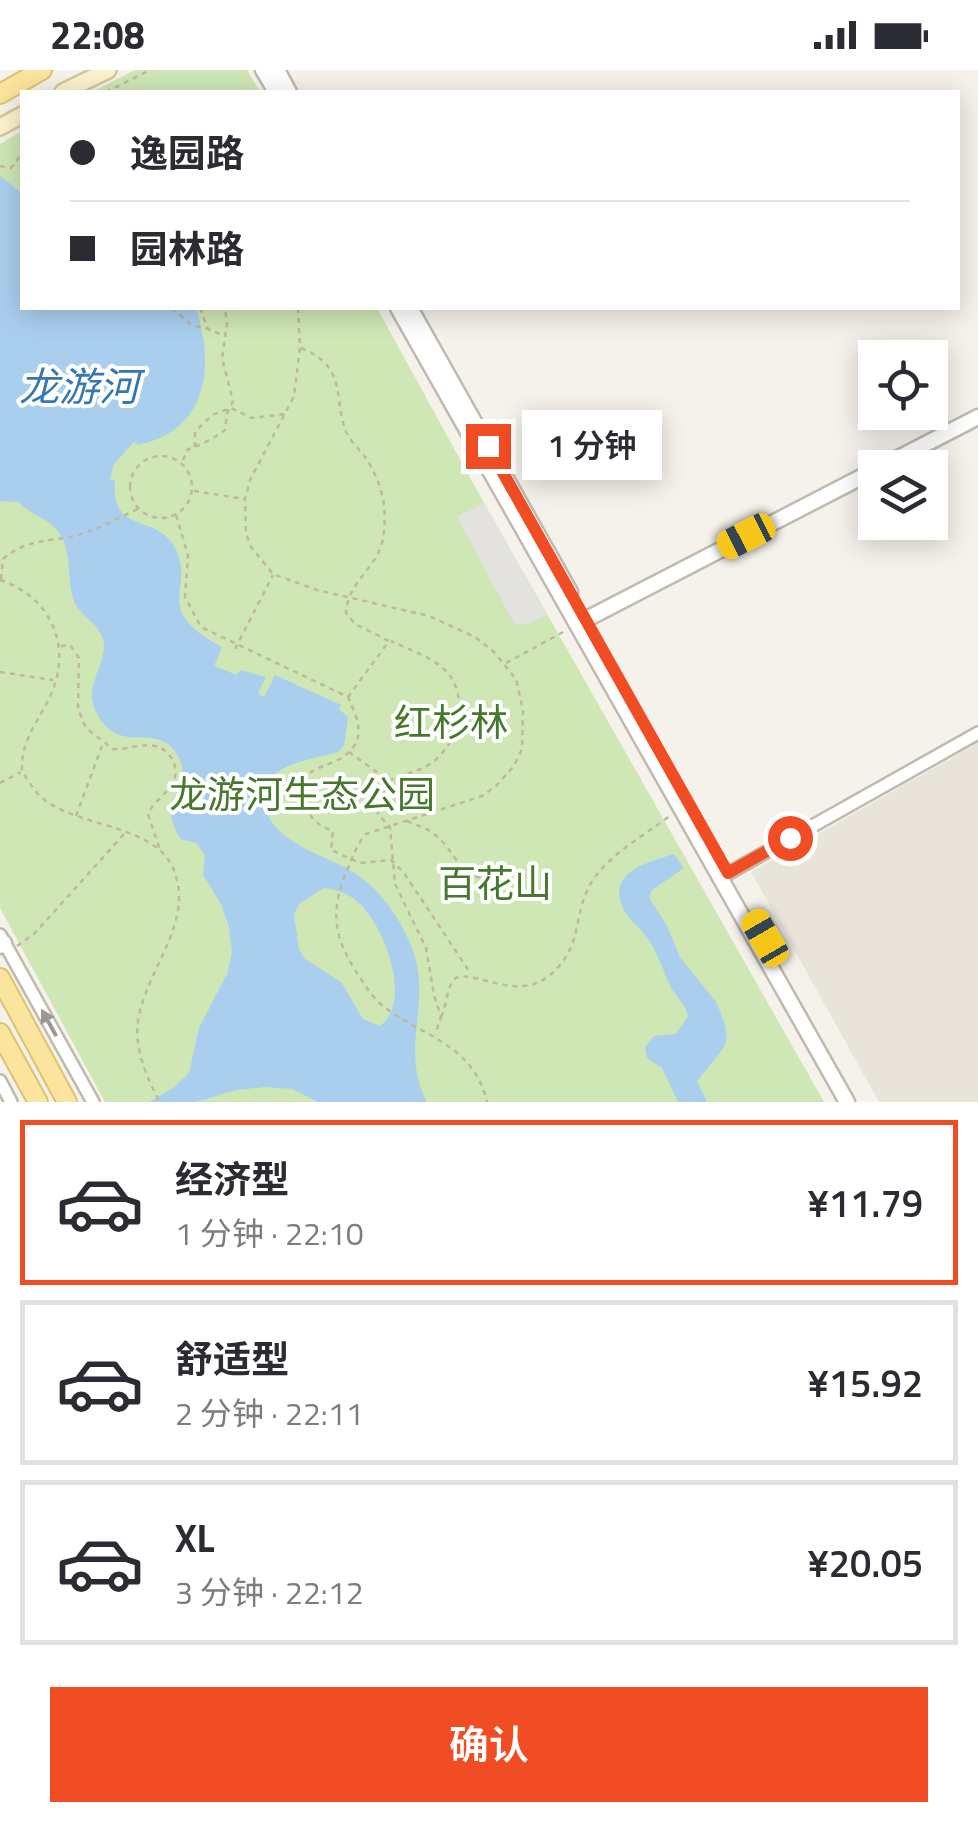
<!DOCTYPE html>
<html lang="zh">
<meta charset="utf-8">
<style>
:root{--surface:#fff;--page:#f7f7f7;--text:#2b2b33;--muted:#7c7c81;--line:#e1e1e2;--accent:#f14d25}
body{margin:0;font-family:"Titillium Web","Noto Sans SC",sans-serif;background:var(--page);color:var(--text);height:100vh;display:flex;flex-direction:column;font-size:38px;white-space:nowrap}
*{box-sizing:border-box;margin:0}
p{font-size:32px;color:var(--muted)}
.icon{flex:none;width:55px;height:55px;fill:none;stroke:currentColor;stroke-width:2;stroke-linecap:round;stroke-linejoin:round}
.map{position:relative;height:1032px;overflow:hidden}
.drawer{display:flex;flex-direction:column;background:var(--surface);flex:1}
.drawer>*{flex:none}
.banner{position:absolute;left:20px;top:20px;width:940px;height:220px;border-radius:0px;box-shadow:0 5px 25px #0003;display:grid;align-content:center;height:220px;padding:0 50px;background:var(--surface)}
.fabs{position:absolute;left:858px;top:270px;display:grid;gap:20px}
.fabs a{display:grid;place-items:center;width:90px;height:90px;border-radius:0px;background:var(--surface);box-shadow:0 5px 25px #0003;font-size:50px}
.end{position:absolute;width:45px;height:45px;margin:-22px;border:12px solid #f14d25;background:#fff;box-shadow:0 0 0 5px #fff}
.from{border-radius:50%}
.bubble{position:absolute;height:70px;border-radius:0px;background:var(--surface);box-shadow:0 5px 25px #0003;font-size:32px;font-weight:600;line-height:70px;text-align:center}
.car{position:absolute;width:30px;height:60px;margin:-30px -15px;border-radius:12px;box-shadow:0 0 8px 2px #0007;background:linear-gradient(#f5c518 24%,#345 0 40%,#f5c518 0 76%,#345 0 86%,#f5c518 0)}
.banner b{display:flex;align-items:center;gap:35px;height:95px;font-size:38px}
.banner b+b{border-top:2px solid var(--line)}
.banner i{width:25px;height:25px;background:var(--text)}
ul{padding:18px 0 0;list-style:none}
li{display:flex;align-items:center;gap:30px;height:165px;margin:0 20px 15px;padding:0 30px;border:5px solid var(--line);border-radius:0px}
li div{flex:1}
li b{display:block;font-size:38px}
li em{font-style:normal;font-weight:600}
li.current{border-color:var(--accent)}
li>.icon{width:90px;height:90px;stroke-width:1.5}
.primary-button{display:flex;gap:20px;margin-top:auto;padding:20px 50px}
.primary-button a{flex:1;height:115px;border-radius:0px;background:var(--accent);color:#fff;font-size:40px;font-weight:600;line-height:115px;text-align:center}
.status{display:flex;justify-content:space-between;align-items:center;height:70px;padding:0 50px;background:var(--surface);direction:ltr}
.status svg{height:28px;fill:currentColor}
.map>svg:first-child{display:block}
.residential{fill:#e8e4d9}
.green{fill:#cee7b5}
.parking{fill:#e3e2de}
.water{fill:#aacfee;fill-rule:evenodd}
.lines{fill:none;stroke-linecap:round;stroke-linejoin:round}
.minor-casing{stroke:#c0baad;stroke-width:16}
.tertiary-casing{stroke:#c0baad;stroke-width:19}
.secondary-casing{stroke:#d2c79c;stroke-width:20}
.primary-casing{stroke:#dfc26d;stroke-width:22}
.path{stroke:#c1b69f;stroke-width:2.5;stroke-dasharray:5 5;stroke-linecap:butt}
.minor{stroke:#fff;stroke-width:11}
.tertiary{stroke:#fff;stroke-width:14}
.secondary{stroke:#fcf3cc;stroke-width:15}
.primary{stroke:#fae49e;stroke-width:18}
.oneway{fill:#9a9892}
.route{stroke:#f14d25;stroke-width:12}
.labels{text-anchor:middle;stroke-width:8;stroke-linejoin:round;paint-order:stroke}
.park-label{font-size:38px;fill:#46782d;stroke:#fff}
.water-label{font-size:40px;font-style:italic;fill:#3577b1;stroke:#fff}
</style>
<div class="status"><b>22:08</b><svg viewBox="0 0 49 12"><path d="M0 12V9h3v3zM5 12V6h3v6zM10 12V3h3v9zM15 12V0h3v12zM26 1h20v11H26zM47 4h2v5h-2z"/></svg></div>
<div class="map">
<svg width="978" height="1032" viewBox="0 0 978 1032">
<rect width="100%" height="100%" fill="#f4f2ea"/>
<!-- residential -->
<path class="residential" d="M978 673V1032H879L751 802Z"/>
<!-- green -->
<path class="green" d="M135 0H247L260 22H92Z
M22 61V238H377L484 433 824 1032H105L0 838V74Z"/>
<!-- parking -->
<path class="parking" d="M484 433 547 545 530 553 515 555 457 447Z"/>
<!-- water -->
<path class="water" d="M0 106 22 123V238H196C215 297 208 360 138 375L134 372 114 394 110 409 115 411C111 464 152 444 172 473 201 517 146 537 222 577L214 596 237 605 240 600 266 607 258 623 264 627 275 605 341 635 339 639 348 647 344 676 338 682C319 688 296 690 279 701 270 706 264 715 264 726 263 771 324 784 353 802 381 819 402 851 413 881 432 935 399 978 427 1032H318L292 1019 265 1017 236 1020 196 1032H149L173 1018 189 1003 199 958 228 902 232 881 229 857 220 832 203 805 205 785 196 773 181 769C154 731 193 720 180 690 159 645 120 692 95 640 84 615 105 598 104 574 103 555 80 548 74 531 66 508 73 486 60 464 49 447 30 446 19 432L0 431ZM324 818C338 820 350 824 360 834 385 858 413 931 380 956L363 949 341 912 305 889 299 879 294 844 300 833Z
M674 784 684 798 652 820 649 827 667 856 680 887 716 932 725 954 727 968 723 979 697 1011 707 1032H678L662 998 647 988 645 977 654 966 676 964 688 946C685 934 679 930 672 919 663 903 659 884 648 869 642 860 633 853 627 845 601 803 646 793 674 784Z"/>
<g class="lines">
<!-- minor casing -->
<g class="minor-casing">
<path id="minor" d="M720 808 978 663
M0 865 93 1032
M0 1011 11 1032"/>
</g>
<!-- tertiary casing -->
<g class="tertiary-casing">
<path id="tertiary" d="M263 0 276 22
M277 0 289 22
M398 238 847 1032
M410 238 570 522
M879 398 978 347
M577 554 875 400
M0 876 4 873"/>
</g>
<!-- secondary casing -->
<g class="secondary-casing">
<path id="secondary" d="M63 22 108 0
M0 57 22 45"/>
</g>
<!-- primary casing -->
<g class="primary-casing">
<path id="primary" d="M0 24 42 0
M0 908 67 1032
M0 963 38 1032"/>
</g>
<!-- path -->
<path class="path" d="M106 22 150 0
M0 96 11 98 22 84
M172 238 192 255 208 259
M200 238 208 259 222 265
M298 238 300 277 294 326 250 410 245 429 246 464 251 477 273 504 317 520 429 546 475 567 494 582 516 609 523 640 522 679 514 696 496 716 482 726 366 764C355 777 352 789 345 805 328 849 337 874 363 912 369 921 374 929 383 936 422 967 473 973 487 1032
M301 278C348 297 333 328 346 362 350 371 359 379 365 387 382 412 388 438 383 468 379 497 347 512 346 543L355 554 389 571 348 627
M195 377V362L212 345 231 338 252 348 285 344
M130 417a31 31 0 1 1 62 0a31 31 0 1 1-62 0Z
M183 390 188 379C194 379 221 364 225 360L227 344 233 331 222 288 227 254 225 238
M194 421 245 429
M176 445 188 485 185 527 201 557 348 627C360 653 368 674 336 691 325 696 315 698 306 706 299 732 307 752 333 761L331 780 360 793 391 790 404 803 471 904
M1 509 3 489C30 467 47 473 78 465 99 459 118 448 138 439
M0 510C49 526 72 573 52 622 40 651 21 667 22 701 29 712 35 723 46 731 81 757 154 755 173 798 196 852 146 898 138 951 134 978 147 1009 160 1032
M61 576 70 575 79 588 78 639 86 658 113 679C135 680 157 665 172 689 176 696 177 705 173 712 167 724 154 731 148 744L160 780
M235 579 273 505
M506 593 565 561
M0 602 53 610
M349 682 389 711 378 735V744L390 757 395 814 426 878 434 925 441 947 435 965
M389 711C403 703 420 702 433 692 447 680 458 663 459 645 462 595 429 589 391 571
M0 713 21 702
M76 746 102 676
M407 751C415 755 424 757 430 761 464 784 453 817 509 807
M17 876 34 864 125 763
M441 947C447 936 446 920 453 911 464 894 513 932 546 908 587 878 570 841 595 807 615 780 646 765 672 744"/>
<!-- minor -->
<use href="#minor" class="minor"/>
<!-- tertiary -->
<use href="#tertiary" class="tertiary"/>
<!-- secondary -->
<use href="#secondary" class="secondary"/>
<!-- primary -->
<use href="#primary" class="primary"/>
</g>
<!-- one-way arrows -->
<defs><path id="oneway-solid" d="M-6-.8H1V-3.2L6.5 0L1 3.2V.8H-6Z" transform="scale(2.5)"/></defs>
<use class="oneway" href="#oneway-solid" transform="translate(49 953) rotate(-119)"/>
<g class="lines">
<!-- route -->
<path class="route" d="M488 376 728 803 790 768"/>
</g>
<g class="labels">
<!-- park labels -->
<g class="park-label">
<text x="451" y="666">红杉林</text>
<text x="302" y="738">龙游河生态公园</text>
<text x="495" y="827">百花山</text>
</g>
<!-- water labels -->
<g class="water-label">
<text x="79" y="331">龙游河</text>
</g>
</g>
</svg>
<div class="fabs">
<a><svg class="icon" aria-label="locate" viewBox="0 0 24 24"><circle cx="12" cy="12" r="6"/><path d="M12 2v4M12 18v4M2 12h4M18 12h4"/></svg></a>
<a><svg class="icon" aria-label="layers" viewBox="0 0 24 24"><path d="M12 4l9 5-9 5-9-5zM3 14l9 5 9-5"/></svg></a>
</div>
<i class="end from" style="left:790px;top:768px"></i>
<i class="end" style="left:488px;top:376px"></i>
<div class="bubble" style="left:522px;top:340px;width:140px">1 分钟</div>
<i class="car" style="left:746px;top:466px;rotate:243deg"></i>
<i class="car" style="left:765px;top:868px;rotate:330deg"></i>
<div class="banner">
<b><i class="from"></i>逸园路</b>
<b><i></i>园林路</b>
</div>
</div>
<section class="drawer">
<ul>
<li class="current"><svg class="icon" aria-label="car" viewBox="0 0 24 24"><path d="M5 17H2v-5l4-1 3-4h7l3 4 3 1v5h-3M9 17h6M6 11h13"/><circle cx="7" cy="17" r="2"/><circle cx="17" cy="17" r="2"/></svg><div><b>经济型</b><p>1 分钟 · 22:10</p></div><em>¥11.79</em></li>
<li><svg class="icon" aria-label="car" viewBox="0 0 24 24"><path d="M5 17H2v-5l4-1 3-4h7l3 4 3 1v5h-3M9 17h6M6 11h13"/><circle cx="7" cy="17" r="2"/><circle cx="17" cy="17" r="2"/></svg><div><b>舒适型</b><p>2 分钟 · 22:11</p></div><em>¥15.92</em></li>
<li><svg class="icon" aria-label="car" viewBox="0 0 24 24"><path d="M5 17H2v-5l4-1 3-4h7l3 4 3 1v5h-3M9 17h6M6 11h13"/><circle cx="7" cy="17" r="2"/><circle cx="17" cy="17" r="2"/></svg><div><b>XL</b><p>3 分钟 · 22:12</p></div><em>¥20.05</em></li>
</ul>
<div class="primary-button"><a>确认</a></div>
</section>
